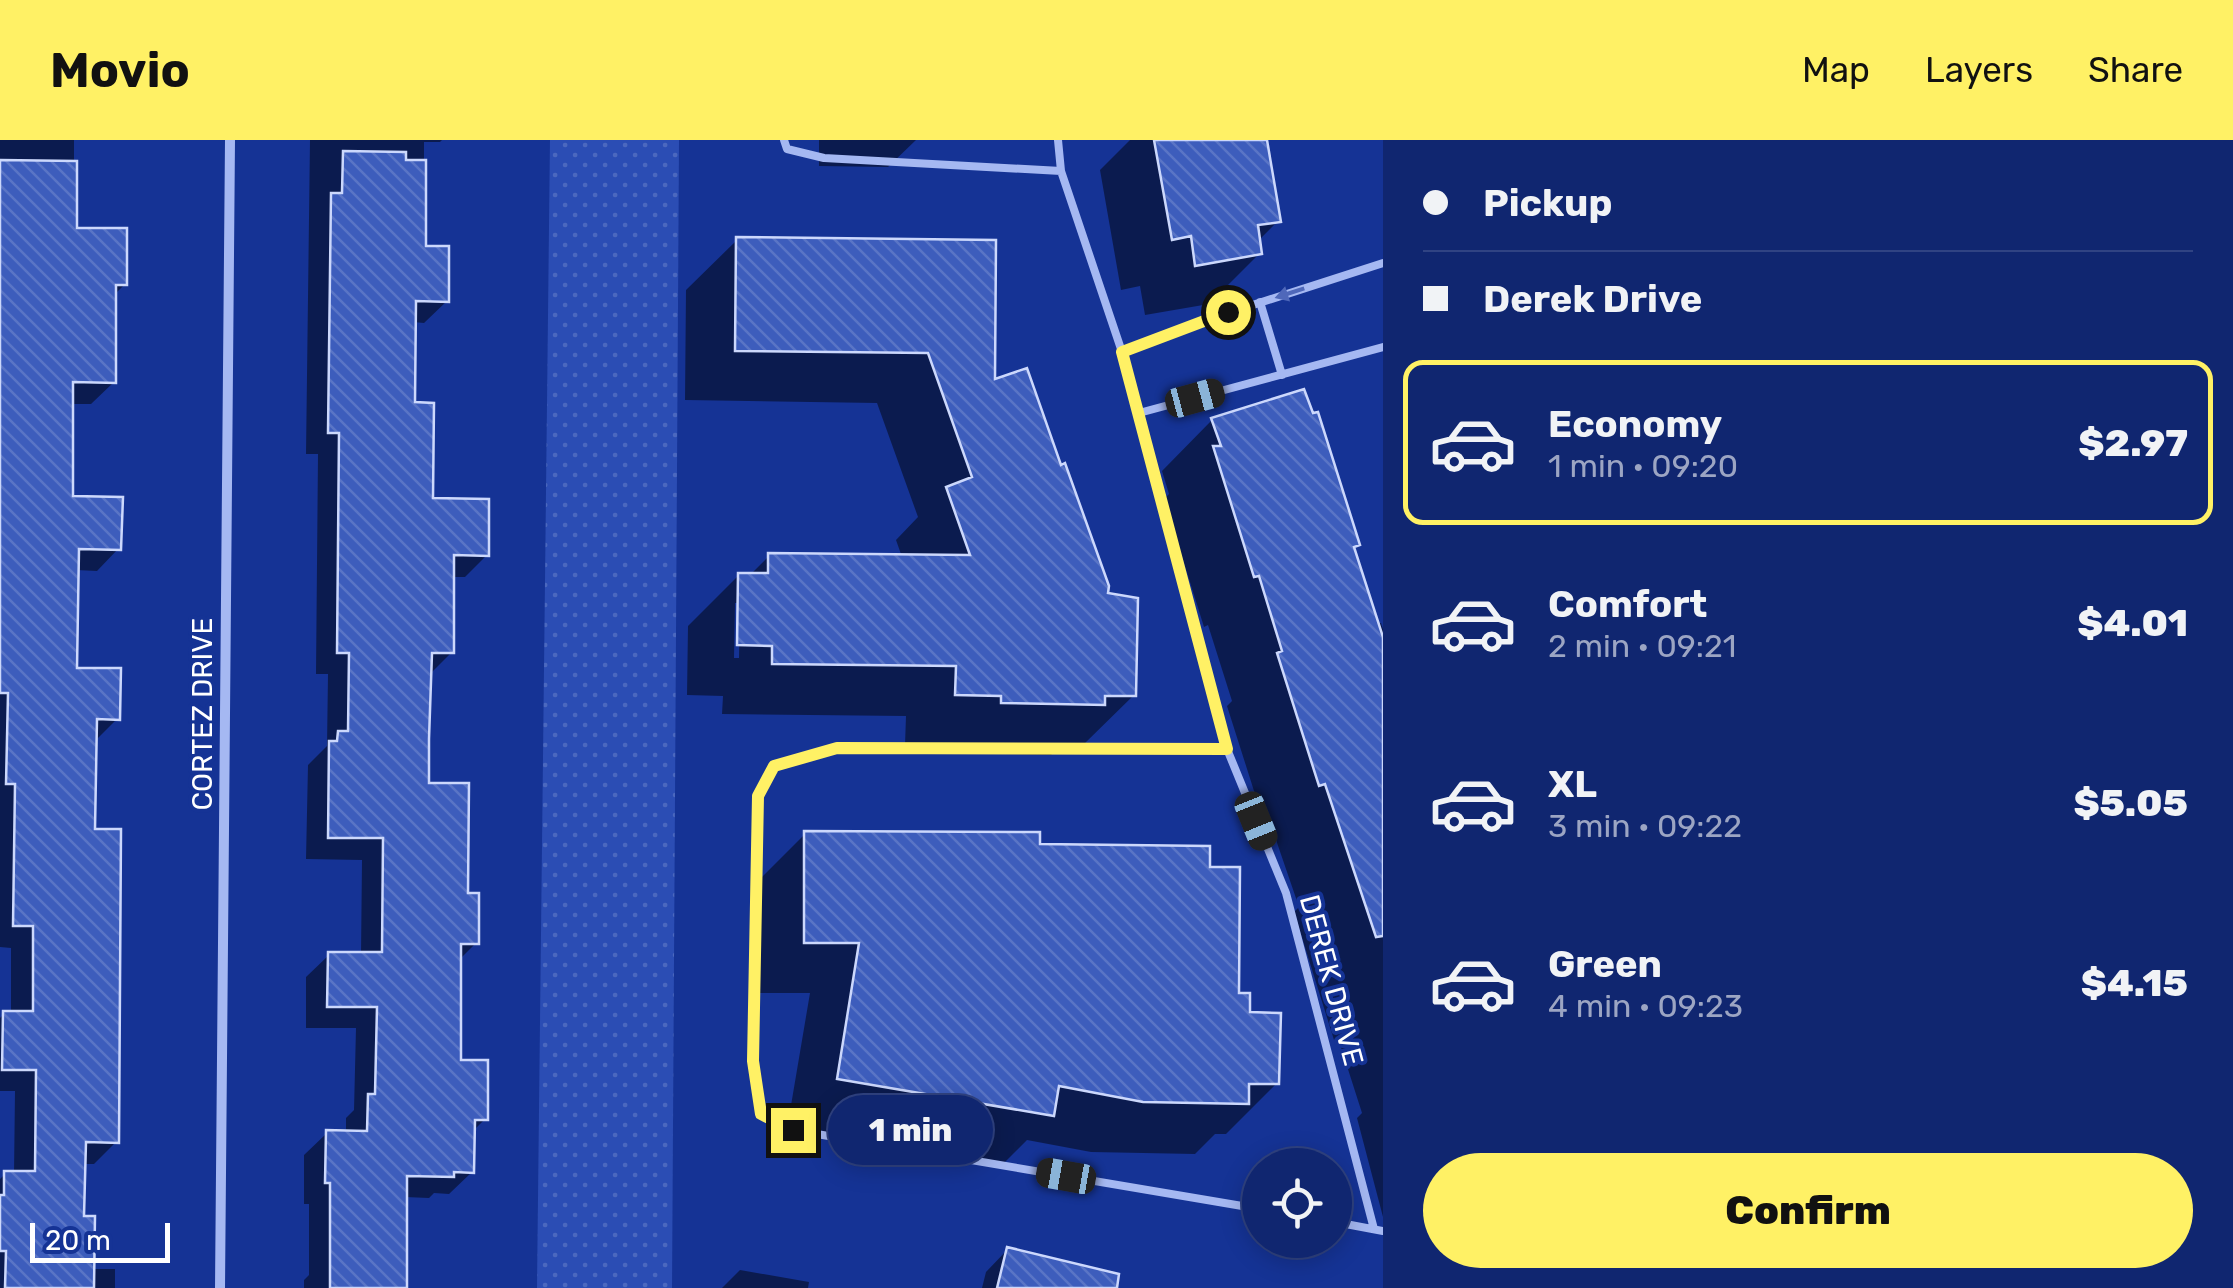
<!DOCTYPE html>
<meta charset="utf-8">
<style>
:root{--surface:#102670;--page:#1e3278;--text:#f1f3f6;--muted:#9ca5c3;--line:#304383;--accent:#fff165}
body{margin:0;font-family:Rubik,sans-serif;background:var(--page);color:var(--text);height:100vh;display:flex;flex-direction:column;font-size:38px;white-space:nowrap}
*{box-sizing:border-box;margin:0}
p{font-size:32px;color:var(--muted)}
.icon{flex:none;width:55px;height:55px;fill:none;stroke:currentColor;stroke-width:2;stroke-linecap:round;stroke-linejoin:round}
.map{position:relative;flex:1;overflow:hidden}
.drawer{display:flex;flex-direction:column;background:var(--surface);width:850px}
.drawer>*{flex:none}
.top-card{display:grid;align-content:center;height:220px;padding:0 40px;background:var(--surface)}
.buttons{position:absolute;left:1242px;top:1008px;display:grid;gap:20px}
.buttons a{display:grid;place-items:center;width:110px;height:110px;border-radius:50%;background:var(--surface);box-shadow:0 5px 25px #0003,0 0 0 2px var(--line);font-size:50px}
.scale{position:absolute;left:30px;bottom:25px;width:140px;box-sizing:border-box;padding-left:10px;border:5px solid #fff;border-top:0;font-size:28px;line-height:35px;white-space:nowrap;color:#fff;-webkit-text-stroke:8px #153395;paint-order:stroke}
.end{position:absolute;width:45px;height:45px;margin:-22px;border:12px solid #fff165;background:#111;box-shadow:0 0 0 5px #111}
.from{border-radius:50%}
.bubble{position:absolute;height:70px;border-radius:35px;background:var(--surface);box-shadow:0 5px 25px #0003,0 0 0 2px var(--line);font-size:32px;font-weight:800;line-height:70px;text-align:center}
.car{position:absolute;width:30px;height:60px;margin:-30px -15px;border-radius:12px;box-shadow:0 0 8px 2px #0007;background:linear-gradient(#222 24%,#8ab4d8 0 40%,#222 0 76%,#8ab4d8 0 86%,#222 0)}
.top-card b{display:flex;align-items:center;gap:35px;height:95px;font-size:38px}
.top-card b+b{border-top:2px solid var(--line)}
.top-card i{width:25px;height:25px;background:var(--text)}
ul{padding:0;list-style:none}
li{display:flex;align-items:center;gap:30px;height:165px;margin:0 20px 15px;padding:0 20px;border:5px solid transparent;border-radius:20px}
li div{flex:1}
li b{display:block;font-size:38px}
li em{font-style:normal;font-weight:800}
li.selected{border-color:var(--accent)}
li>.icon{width:90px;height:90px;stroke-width:1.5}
.primary-button{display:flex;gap:20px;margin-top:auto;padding:20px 40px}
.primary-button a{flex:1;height:115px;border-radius:60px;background:var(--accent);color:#111;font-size:40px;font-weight:800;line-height:115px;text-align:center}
header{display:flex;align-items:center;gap:60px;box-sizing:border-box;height:140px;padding:0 50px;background:var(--accent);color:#111}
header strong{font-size:48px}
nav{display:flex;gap:55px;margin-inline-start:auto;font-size:35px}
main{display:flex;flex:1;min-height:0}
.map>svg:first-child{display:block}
.grass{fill:url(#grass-dots)}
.shadow{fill:#0007;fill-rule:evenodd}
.building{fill:url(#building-back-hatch);stroke:#ccd8fc;stroke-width:2.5}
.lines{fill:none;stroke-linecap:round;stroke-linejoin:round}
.service{stroke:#a5b8f2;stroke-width:8}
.minor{stroke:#a5b8f2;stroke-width:10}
.oneway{fill:#4f68ba}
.route{stroke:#fff165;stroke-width:12}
.labels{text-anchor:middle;stroke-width:8;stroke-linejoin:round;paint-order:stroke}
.street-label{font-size:28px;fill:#fff;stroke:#153395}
</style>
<header>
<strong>Movio</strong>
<nav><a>Map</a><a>Layers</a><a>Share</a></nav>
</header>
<main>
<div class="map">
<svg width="1383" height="1148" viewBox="0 0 1383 1148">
<defs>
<pattern id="grass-dots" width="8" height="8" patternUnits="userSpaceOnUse" patternTransform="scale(2.5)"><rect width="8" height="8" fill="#2b4db4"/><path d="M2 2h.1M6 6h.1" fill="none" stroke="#4b68bf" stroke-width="1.8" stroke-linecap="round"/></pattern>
<pattern id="building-back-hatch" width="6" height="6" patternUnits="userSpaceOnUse" patternTransform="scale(2.5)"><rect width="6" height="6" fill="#3d5dbc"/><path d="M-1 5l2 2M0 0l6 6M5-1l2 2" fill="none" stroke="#5a75c6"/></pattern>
</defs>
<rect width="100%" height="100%" fill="#153395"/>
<!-- grass -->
<path class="grass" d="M550 0H679L672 1148H537Z"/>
<!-- shadow -->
<path class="shadow" d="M0 0H74V91L125 144 114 155V242L91 264H71V359L119 408 97 431 76 430 75 530 117 579 94 602 92 691 116 1002 94 1024H83L82 1079 92 1129H115V1148H0V1039L5 1034H14L15 951H0V878L4 874H11V808L0 807Z
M310 0H442L440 2H424V109L447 161 424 183 413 182 412 264 430 361 487 415 465 437H452V512L429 535 427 645 466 756 476 803 458 821V922L485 979 472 992V1032L449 1054 434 1053 429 1058 405 1057V1148H304V1140L309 1135V1064H304V1015L327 993H346V978L354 970 356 888H306V837L329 815H361L362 720 306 719 308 625 327 606 328 534H316L318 314H306Z
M819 0H916L888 27 819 26Z
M1130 0H1264L1278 81 1258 101 1260 113 1209 164 1145 175 1140 146 1121 150 1100 30Z
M737 100 992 243 1106 455 1134 555 1083 605H1061L1051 615 951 613V606L905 605 906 576 722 574 723 556 687 555 688 486 739 435H750L769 416 902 417 896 400 918 377 877 263 685 260 686 150ZM735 463H740L739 518H734Z
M1212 280 1357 404 1352 409 1376 484 1381 483 1383 489V1077L1357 978 1362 973 1338 898 1334 900 1294 772 1299 767 1274 694 1268 695 1227 566 1232 561 1208 485 1204 487 1164 359 1169 354 1162 331Z
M806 693 1038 707 1207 729 1236 856 1247 874 1277 943 1226 994H1215L1195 1014 1091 1012 1027 1000 1001 1026 787 989 810 853H754L755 744Z
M1008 1109 1052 1120 1045 1148H982L986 1132Z
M740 1130 809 1142 808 1148H722Z"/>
<!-- building -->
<path class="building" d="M1154 0H1267L1281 82 1258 85 1262 114 1195 126 1191 96 1172 100Z
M343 11 406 12V20H426V106H449V162L416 161 415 262 434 263 433 358 489 359V416L454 415V513H432L429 599V643H469L468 753H479V804H461V920H488V980H475L474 1033 454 1032V1037L407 1036V1148H330V1043H325L326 990 367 991 368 954H375L377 867H327L328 812H382L383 698H328L329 601H337L338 591H348L349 513H337L339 293H328L331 53H342Z
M0 20 77 21V88H127V145H116V243L73 242V356L123 357 121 410 79 409 77 528H121L120 580 97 579 95 689H121L119 1003 86 1002 84 1076H95L94 1148H5L6 1111H0V1055H4V1031H35L36 930H2L3 871H33V786H13L15 644H6L8 553H0Z
M736 97 996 100 995 239 1027 228 1061 325 1065 323 1109 446 1108 453 1138 458 1136 556H1105V565L1001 563V556L955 555 956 526 772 524V506L737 505 738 433H768V413L970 415 946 347 972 337 928 213 735 211Z
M1304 249 1313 273 1318 272 1360 405 1354 407 1383 497V796L1376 797 1325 644 1319 646 1277 513 1282 511 1259 436 1254 437 1213 306H1221L1211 278Z
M804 691 1040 692V704L1210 706V727H1240L1239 853H1250V872L1281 873 1279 944H1249V964L1143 962 1059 946 1054 976 837 939 859 803H804Z
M1007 1107 1119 1134 1117 1148H997Z"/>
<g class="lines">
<!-- service -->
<path class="service" d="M784 0 787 9 824 18 1061 31
M1058 0 1061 31 1122 212 1227 609 1286 753 1374 1089
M1260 162 1282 235
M1122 212 1197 183 1383 123
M1139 273 1383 207
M1227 609 837 608 774 626 758 656 753 921 761 974 793 990 1260 1069
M1335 1082 1383 1091"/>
<!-- minor -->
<path class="minor" d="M220 1148 230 0"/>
</g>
<!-- one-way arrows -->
<defs><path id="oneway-solid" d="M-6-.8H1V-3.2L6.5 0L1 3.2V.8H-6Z" transform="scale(2.5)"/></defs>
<use class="oneway" href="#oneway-solid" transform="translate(1290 153) rotate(162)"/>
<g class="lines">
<!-- route -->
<path class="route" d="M793 990 761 974 753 921 758 656 774 626 837 608 1227 609 1122 212 1228 172"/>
</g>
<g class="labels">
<!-- street labels -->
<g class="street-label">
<text transform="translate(202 574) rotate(-90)" y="10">CORTEZ DRIVE</text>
<text transform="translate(1332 840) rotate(75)" y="10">DEREK DRIVE</text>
</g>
</g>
</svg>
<div class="buttons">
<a><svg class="icon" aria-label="locate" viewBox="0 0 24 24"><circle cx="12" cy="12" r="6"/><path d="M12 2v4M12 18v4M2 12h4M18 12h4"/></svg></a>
</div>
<div class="scale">20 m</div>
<i class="end from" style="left:1228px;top:172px"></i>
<i class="end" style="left:793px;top:990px"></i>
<div class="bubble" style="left:828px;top:955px;width:165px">1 min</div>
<i class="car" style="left:1195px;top:258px;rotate:75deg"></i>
<i class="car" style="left:1256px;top:681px;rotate:158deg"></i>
<i class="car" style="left:1066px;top:1036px;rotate:280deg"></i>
</div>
<section class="drawer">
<div class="top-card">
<b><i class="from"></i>Pickup</b>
<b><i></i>Derek Drive</b>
</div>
<ul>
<li class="selected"><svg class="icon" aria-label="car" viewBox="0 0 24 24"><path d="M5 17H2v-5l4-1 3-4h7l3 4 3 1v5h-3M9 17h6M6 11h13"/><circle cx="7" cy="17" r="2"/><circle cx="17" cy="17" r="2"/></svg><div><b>Economy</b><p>1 min · 09:20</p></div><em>$2.97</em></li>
<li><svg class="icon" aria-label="car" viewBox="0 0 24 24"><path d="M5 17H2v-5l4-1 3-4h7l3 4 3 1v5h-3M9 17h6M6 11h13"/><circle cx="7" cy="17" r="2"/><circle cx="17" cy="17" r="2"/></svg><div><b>Comfort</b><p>2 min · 09:21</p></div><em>$4.01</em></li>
<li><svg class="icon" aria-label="car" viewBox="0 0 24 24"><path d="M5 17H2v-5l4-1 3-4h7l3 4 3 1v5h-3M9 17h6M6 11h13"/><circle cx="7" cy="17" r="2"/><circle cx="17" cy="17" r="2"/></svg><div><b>XL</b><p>3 min · 09:22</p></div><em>$5.05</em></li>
<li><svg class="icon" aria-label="car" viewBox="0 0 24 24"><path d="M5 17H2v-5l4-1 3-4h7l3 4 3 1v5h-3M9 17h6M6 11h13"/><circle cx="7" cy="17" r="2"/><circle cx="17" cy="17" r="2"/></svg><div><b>Green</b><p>4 min · 09:23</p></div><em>$4.15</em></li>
</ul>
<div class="primary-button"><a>Confirm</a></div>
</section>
</main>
